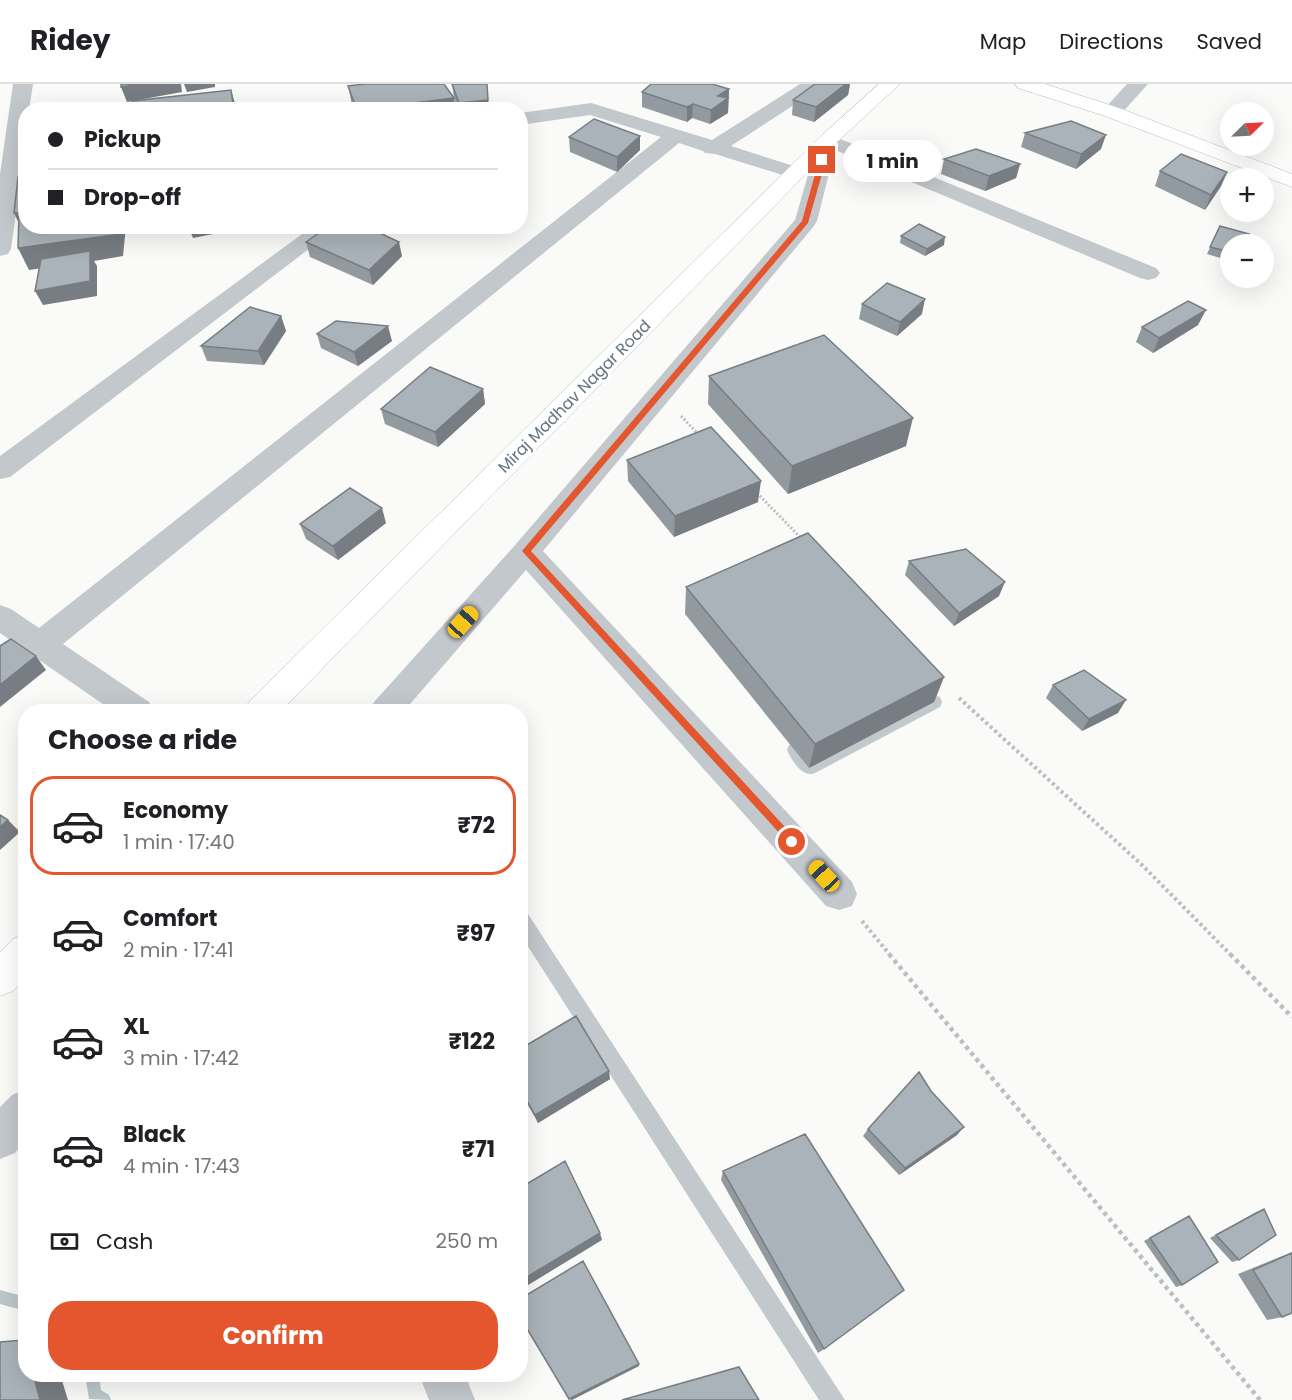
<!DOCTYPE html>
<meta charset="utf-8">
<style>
:root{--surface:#fff;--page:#f6f6f6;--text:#202124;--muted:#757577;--line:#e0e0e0;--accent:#e4572e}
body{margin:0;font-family:Poppins,sans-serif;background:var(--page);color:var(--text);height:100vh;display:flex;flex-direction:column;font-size:22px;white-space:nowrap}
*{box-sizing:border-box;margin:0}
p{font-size:20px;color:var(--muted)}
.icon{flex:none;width:33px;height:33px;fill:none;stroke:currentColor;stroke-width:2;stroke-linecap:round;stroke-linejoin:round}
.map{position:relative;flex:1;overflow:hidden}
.side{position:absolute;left:18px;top:620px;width:510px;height:678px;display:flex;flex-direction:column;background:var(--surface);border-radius:24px;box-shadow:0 6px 24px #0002}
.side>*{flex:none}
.hud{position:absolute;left:18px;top:18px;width:510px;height:132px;border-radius:24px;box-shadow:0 6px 24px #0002;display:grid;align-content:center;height:132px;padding:0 30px;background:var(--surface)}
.needle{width:39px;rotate:66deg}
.buttons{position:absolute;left:1220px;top:18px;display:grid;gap:12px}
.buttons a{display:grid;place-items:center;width:54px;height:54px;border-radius:50%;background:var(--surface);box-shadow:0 6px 24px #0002;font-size:30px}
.end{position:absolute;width:27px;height:27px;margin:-14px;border:8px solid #e4572e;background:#fff;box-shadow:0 0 0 3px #fff}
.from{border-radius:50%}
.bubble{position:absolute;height:42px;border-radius:21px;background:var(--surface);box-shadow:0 6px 24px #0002;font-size:20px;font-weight:700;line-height:42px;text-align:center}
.car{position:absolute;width:18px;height:36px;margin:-18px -9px;border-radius:8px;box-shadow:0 0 4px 2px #0007;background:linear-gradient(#f5c518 24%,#345 0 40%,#f5c518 0 76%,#345 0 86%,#f5c518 0)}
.hud b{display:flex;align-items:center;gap:21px;height:57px;font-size:22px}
.hud b+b{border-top:2px solid var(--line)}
.hud i{width:15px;height:15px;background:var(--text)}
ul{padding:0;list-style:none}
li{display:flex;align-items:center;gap:18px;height:99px;margin:0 12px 9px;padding:0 18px;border:3px solid transparent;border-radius:24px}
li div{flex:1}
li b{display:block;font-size:22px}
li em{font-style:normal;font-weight:700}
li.current{border-color:var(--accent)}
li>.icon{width:54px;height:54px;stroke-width:1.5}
h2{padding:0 30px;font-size:27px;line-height:72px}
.pay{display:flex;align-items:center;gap:15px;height:66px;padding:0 30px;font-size:22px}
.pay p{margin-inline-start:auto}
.button{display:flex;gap:12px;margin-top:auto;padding:12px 30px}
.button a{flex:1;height:69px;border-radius:24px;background:var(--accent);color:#fff;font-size:24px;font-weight:700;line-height:69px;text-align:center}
header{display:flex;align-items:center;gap:36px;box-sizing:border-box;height:84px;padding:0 30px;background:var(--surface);border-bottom:2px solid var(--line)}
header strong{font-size:28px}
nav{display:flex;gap:33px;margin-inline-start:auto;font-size:21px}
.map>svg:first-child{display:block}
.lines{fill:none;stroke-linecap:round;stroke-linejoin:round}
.stream{fill:#bbc7cb;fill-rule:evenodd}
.secondary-casing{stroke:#b3babf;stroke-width:1}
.primary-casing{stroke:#b5babe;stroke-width:1}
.path-far2{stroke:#bbbfc2;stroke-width:3;stroke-dasharray:2 2;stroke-linecap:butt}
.path-far1{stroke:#bbbfc2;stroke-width:4;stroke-dasharray:3 3;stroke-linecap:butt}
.path{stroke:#bbbfc2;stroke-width:4.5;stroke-dasharray:4 4;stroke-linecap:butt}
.lane{fill:#c3c8cc;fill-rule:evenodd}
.street{fill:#c3c8cc;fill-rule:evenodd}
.secondary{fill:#fff;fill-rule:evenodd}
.primary{fill:#fff;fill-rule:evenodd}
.wall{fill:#929a9f}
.shaded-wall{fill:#777d82}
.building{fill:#aab3b9;stroke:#777d82;stroke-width:1.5}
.route{fill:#e4572e}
.labels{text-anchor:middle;stroke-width:6;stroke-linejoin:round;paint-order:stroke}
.far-street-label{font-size:16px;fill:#657683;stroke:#fff}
</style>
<header>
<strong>Ridey</strong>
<nav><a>Map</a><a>Directions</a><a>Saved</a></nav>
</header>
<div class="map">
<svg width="1292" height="1316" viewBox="0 0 1292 1316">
<rect width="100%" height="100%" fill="#fafaf8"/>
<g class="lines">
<!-- stream -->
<path class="stream" d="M0 1206 26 1213V1227L0 1220Z
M85 1290H99L101 1306 109 1311 111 1316 89 1315Z"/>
<!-- secondary casing -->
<g class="secondary-casing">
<path id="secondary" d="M879 0H900L835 60 281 627H244L249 618 821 52Z
M26 850V894L13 907 0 912V868L13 855Z"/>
</g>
<!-- primary casing -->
<g class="primary-casing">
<path id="primary" d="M1015 0H1045L1119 24 1292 90V103L1105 32 1018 4Z"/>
</g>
<!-- path-far2 -->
<path class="path-far2" d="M681 332 699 351
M757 409 802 455"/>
<!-- path-far1 -->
<path class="path-far1" d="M959 614 1141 780 1231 871
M862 837 890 871"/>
<!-- path -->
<path class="path" d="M889 870 1260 1316
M1230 870 1292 933"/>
<!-- lane -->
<path class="lane" d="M915 606 940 613 942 618 940 623 815 689C802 694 792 677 787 666L789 661C801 657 805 666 811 675L917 619 909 617 907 612 909 607Z
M520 825 526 827 845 1316H819L520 850Z"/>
<!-- street -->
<path class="street" d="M13 0H33L29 26H26V55L21 94H26V106L19 107 11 165 8 170 0 172V90Z
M800 0H823L820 4 731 62 803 85 807 89 803 93 796 95 789 93 715 70 705 69 703 67 679 59 63 560 149 618 154 627H113L0 549V521L11 525 39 544 661 53 590 31 520 41V29L591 19 712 56Z
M1127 0H1148L1119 32H1105L1102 28 1105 24Z
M828 50 1156 184 1160 189 1156 194 1148 196 1140 194 835 66 817 137 814 142 543 467 852 798 857 810 852 822 839 826 826 822 526 486 404 627H369L374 618 516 460 795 136 818 56 821 52Z
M313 142H339L10 393 0 395V372Z
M26 1005V1056L15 1069 0 1075V1023L12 1011Z
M419 1290H465L475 1316H429Z"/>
<!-- secondary -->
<use href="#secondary" class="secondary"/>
<!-- primary -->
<use href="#primary" class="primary"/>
</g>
<!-- wall -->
<path class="wall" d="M452 0H487L489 26H458L454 14 455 26H353L348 2 454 14Z
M815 0H850L848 11 814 38 792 31 793 16Z
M729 5 728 29 710 40 692 34 687 38 642 23V8Z
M1025 49 1101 65 1076 85 1021 63Z
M569 53 640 66 617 88 570 68Z
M944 75 1020 80 1016 94 985 107 941 90Z
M1160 87 1227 88 1221 102 1205 126 1155 102Z
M1220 142 1230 160V177L1207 170Z
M901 152 944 161 925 172 900 159Z
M306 158 402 172 373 201 310 173Z
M862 220 922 230 897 252 859 235Z
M281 232 286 247 264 281 207 277 201 262Z
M1198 241 1153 269 1136 258 1142 243Z
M317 250 392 257 358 282 321 264Z
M709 292 906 362 788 410 708 320Z
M483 305 485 320 438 363 385 340 381 325Z
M627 376 758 418 674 453 628 397Z
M386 439 338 476 306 455 300 440Z
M909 477 999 512 954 542 905 491Z
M686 503 944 593 934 618 809 684 685 530Z
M1053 601 1118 629 1082 647 1046 614Z
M520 965 610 995 538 1039 520 1007Z
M868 1045 957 1051 899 1091 863 1052Z
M723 1087 824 1265 818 1269 721 1096Z
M1264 1125 1239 1176 1232 1178 1210 1154 1256 1128Z
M1189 1132 1182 1201 1176 1203 1144 1157Z
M1292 1168V1229L1282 1233 1267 1236 1238 1190Z"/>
<!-- shaded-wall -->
<path class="shaded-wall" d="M140 0H181L182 8 127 18 121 3Z
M184 0H215V3L187 8Z
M846 0H850L848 11 814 38 816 23Z
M729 5 728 29 710 40 711 26 718 12Z
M231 6 237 26H234Z
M454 14 455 26H363Z
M488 16 489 26H460L459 19Z
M693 20 692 34 687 38V23Z
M1106 51 1101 65 1076 85 1081 70Z
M640 52V66L617 88V73Z
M1020 80 1016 94 985 107 989 92Z
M1227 88 1221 102 1205 126 1211 111Z
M26 128 21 144 14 129Z
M115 142H126L123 172 94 177 97 182V212L43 221 35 207 90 177 29 186 18 164Z
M188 142H227L228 147 193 154Z
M945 153 944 161 925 172 927 165Z
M399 158 402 172 373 201 369 186Z
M925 215 922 230 897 252 900 238Z
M1206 226 1198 241 1153 269 1159 254Z
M281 232 286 247 264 281 258 267Z
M388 242 392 257 358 282 354 268Z
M483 305 485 320 438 363 435 348Z
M913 334 906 362 788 410 792 382Z
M761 397 758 418 674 453 675 432Z
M382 424 386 439 338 476 333 462Z
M1005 498 999 512 954 542 959 529Z
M36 572 46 586 0 623V601Z
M944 593 934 618 809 684 815 660Z
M1126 616 1118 629 1082 647 1089 635Z
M8 736 20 748 0 766V743Z
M609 987 610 995 538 1039 535 1031Z
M964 1043 957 1051 899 1091 905 1084Z
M600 1149 602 1156 520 1206V1197Z
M639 1280V1282L572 1316 569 1315Z
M33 1290H60L68 1316H40Z"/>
<!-- building -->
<path class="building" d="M121 0H140L121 3Z
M365 0H444L454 14 357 26 348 2Z
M452 0H487L488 16 459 19Z
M651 0H712L729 5 718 12 728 14 711 26 693 20 687 23 642 8Z
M815 0H846L816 23 793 16Z
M231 6 234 26H132V17Z
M594 35 640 52 617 73 569 53Z
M1071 37 1106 51 1081 70 1025 49Z
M976 65 1020 80 989 92 944 75Z
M1181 70 1227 88 1211 111 1160 87Z
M18 93H26V128L14 129Z
M26 128V142H115L114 151 18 164 19 129Z
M919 140 945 153 927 165 901 152Z
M329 142H365L399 158 369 186 306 158Z
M1220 142 1249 150 1245 160H1230V168L1210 163Z
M90 167V197L35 207 41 175Z
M887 199 925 215 900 238 862 220Z
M1188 217 1206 226 1159 254 1142 243Z
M250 223 281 232 258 267 201 262Z
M336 237 388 242 354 268 317 250Z
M824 251 913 334 792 382 709 292Z
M430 283 483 305 435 348 381 325Z
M711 343 761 397 675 432 627 376Z
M350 404 382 424 333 462 300 440Z
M808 449 944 593 815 660 686 503Z
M966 465 1005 498 959 529 909 477Z
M11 555 36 572 0 601V562Z
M1084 586 1126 616 1089 635 1053 601Z
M0 731 8 736 0 743Z
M576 932 609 987 535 1031 520 1004V965Z
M919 988 931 1007 964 1043 905 1084 868 1045Z
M805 1050 904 1206 824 1265 723 1087Z
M565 1077 600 1149 520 1197V1104Z
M1264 1125 1276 1151 1239 1176 1216 1151Z
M1189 1132 1218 1178 1182 1201 1150 1154Z
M1292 1169V1229L1282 1233 1253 1186Z
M583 1177 639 1280 569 1315 520 1233V1215Z
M23 1256 26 1264V1290H33L40 1316H0V1258Z
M739 1283 759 1316H622Z"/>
<!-- route -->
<path class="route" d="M822 74 826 76 808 139 531 467 796 755V761L792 763 522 467 802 137 819 76Z"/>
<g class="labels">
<!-- far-street labels -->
<g class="far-street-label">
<text transform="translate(574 312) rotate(-45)" y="6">Miraj Madhav Nagar Road</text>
</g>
</g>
</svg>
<div class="buttons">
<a><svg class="needle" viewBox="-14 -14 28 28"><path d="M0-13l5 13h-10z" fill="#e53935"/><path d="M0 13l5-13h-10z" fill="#757577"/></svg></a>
<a>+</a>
<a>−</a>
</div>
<i class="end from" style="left:792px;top:758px"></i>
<i class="end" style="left:822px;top:76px"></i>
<div class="bubble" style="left:843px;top:56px;width:99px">1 min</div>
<i class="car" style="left:463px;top:538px;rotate:42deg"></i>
<i class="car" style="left:824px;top:792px;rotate:317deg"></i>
<div class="hud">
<b><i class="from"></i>Pickup</b>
<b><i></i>Drop-off</b>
</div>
<section class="side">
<h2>Choose a ride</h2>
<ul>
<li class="current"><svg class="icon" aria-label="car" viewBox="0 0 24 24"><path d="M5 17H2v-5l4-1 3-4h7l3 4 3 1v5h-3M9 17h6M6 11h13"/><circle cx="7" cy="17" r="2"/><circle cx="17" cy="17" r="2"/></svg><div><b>Economy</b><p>1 min · 17:40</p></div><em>₹72</em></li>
<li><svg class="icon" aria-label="car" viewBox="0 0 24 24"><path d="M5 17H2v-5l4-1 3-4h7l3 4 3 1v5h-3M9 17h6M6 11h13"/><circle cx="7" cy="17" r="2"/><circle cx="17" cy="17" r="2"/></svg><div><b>Comfort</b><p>2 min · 17:41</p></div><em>₹97</em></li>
<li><svg class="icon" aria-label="car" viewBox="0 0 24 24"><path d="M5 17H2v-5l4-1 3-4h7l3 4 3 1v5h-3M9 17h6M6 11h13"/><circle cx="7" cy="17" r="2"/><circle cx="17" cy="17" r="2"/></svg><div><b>XL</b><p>3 min · 17:42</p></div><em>₹122</em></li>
<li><svg class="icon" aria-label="car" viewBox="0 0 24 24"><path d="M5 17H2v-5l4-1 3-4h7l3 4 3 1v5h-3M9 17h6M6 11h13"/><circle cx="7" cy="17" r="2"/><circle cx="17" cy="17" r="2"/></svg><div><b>Black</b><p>4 min · 17:43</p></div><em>₹71</em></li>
</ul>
<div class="pay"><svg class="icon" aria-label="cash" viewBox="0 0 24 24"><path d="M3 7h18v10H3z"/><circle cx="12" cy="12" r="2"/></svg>Cash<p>250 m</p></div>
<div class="button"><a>Confirm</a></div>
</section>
</div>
